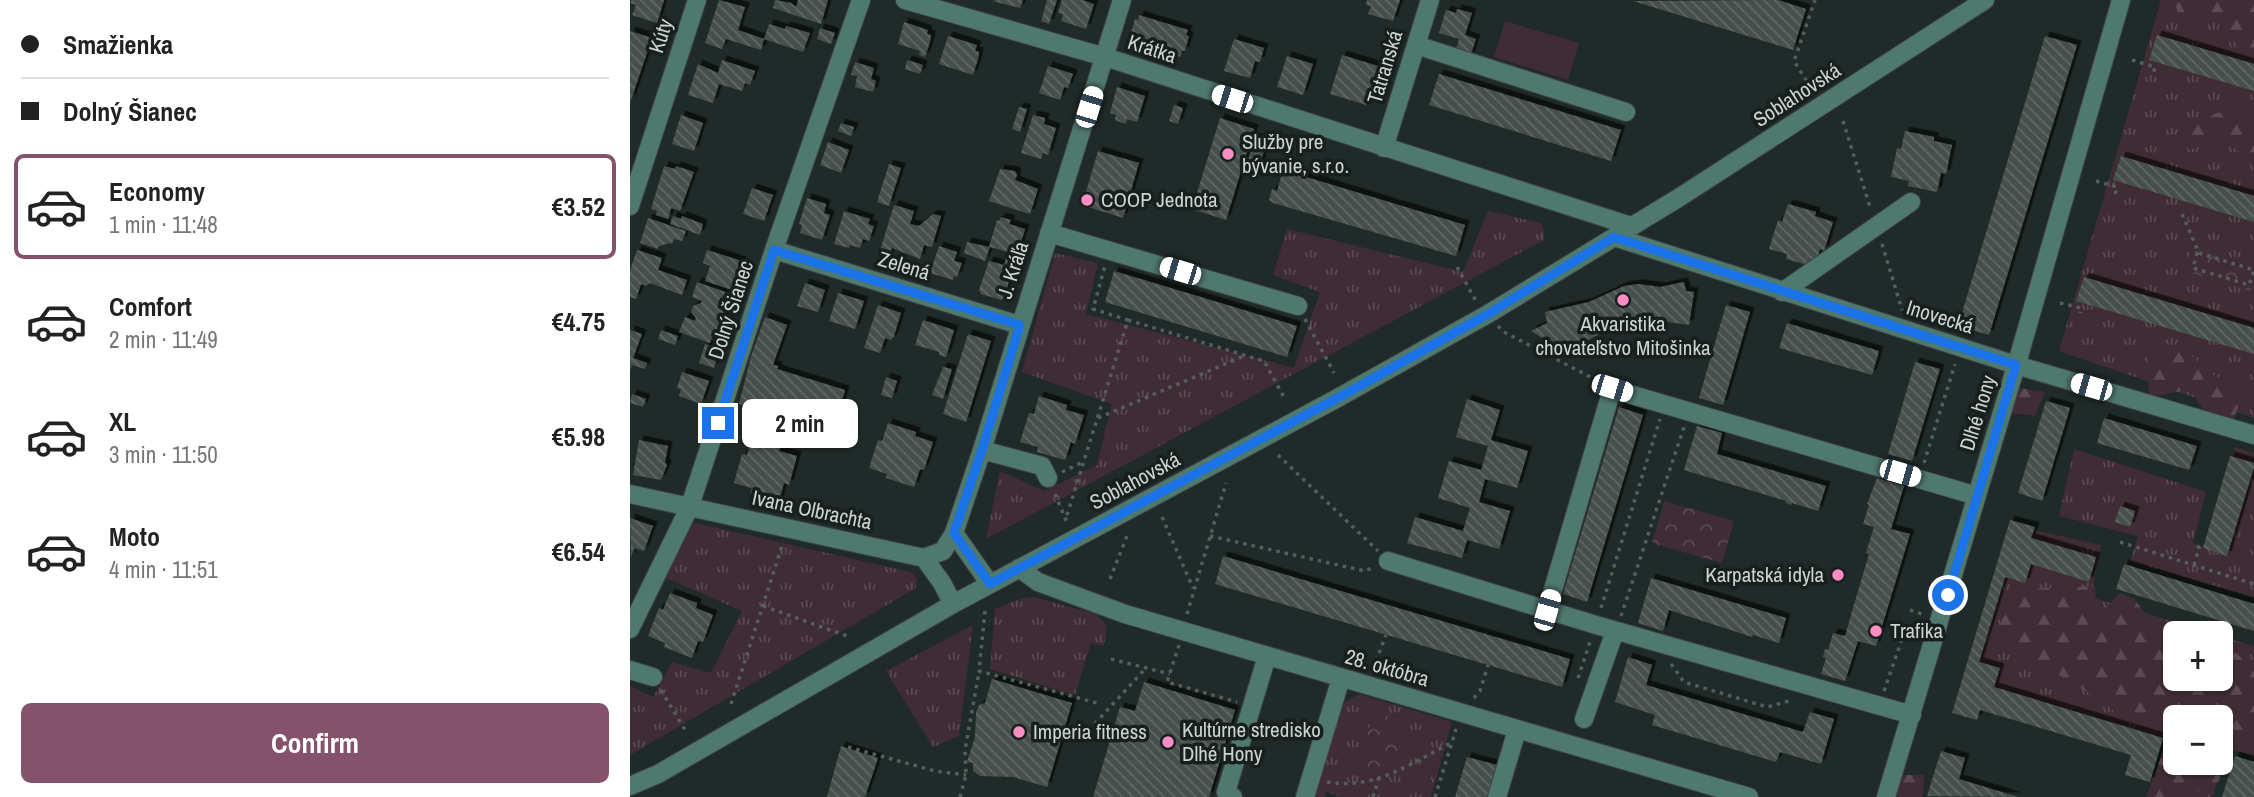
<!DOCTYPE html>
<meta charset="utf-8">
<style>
:root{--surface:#fff;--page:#f6f6f6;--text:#222;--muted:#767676;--line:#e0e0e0;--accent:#84536b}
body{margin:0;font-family:"Archivo Narrow",sans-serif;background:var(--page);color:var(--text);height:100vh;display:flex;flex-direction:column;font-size:26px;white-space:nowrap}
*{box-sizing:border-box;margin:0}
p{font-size:23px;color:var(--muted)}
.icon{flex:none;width:38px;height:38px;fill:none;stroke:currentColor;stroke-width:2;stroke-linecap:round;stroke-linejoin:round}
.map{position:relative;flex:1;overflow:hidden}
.drawer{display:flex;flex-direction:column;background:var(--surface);width:630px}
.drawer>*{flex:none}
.guide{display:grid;align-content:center;height:154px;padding:0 21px;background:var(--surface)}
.buttons{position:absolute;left:1533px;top:621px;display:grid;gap:14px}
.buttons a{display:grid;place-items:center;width:70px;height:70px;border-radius:10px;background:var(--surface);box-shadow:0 2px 5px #0004;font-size:35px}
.end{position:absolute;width:32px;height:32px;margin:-16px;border:9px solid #1a73e8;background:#fff;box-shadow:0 0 0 4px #fff}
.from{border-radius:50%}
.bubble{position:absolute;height:49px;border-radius:10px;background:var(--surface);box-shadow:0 2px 5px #0004;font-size:23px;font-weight:700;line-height:49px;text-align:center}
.car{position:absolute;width:21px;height:42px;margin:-21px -10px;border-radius:9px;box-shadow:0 0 5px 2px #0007;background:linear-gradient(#fff 24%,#345 0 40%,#fff 0 76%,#345 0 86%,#fff 0)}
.guide b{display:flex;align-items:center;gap:24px;height:66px;font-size:26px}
.guide b+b{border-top:2px solid var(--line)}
.guide i{width:18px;height:18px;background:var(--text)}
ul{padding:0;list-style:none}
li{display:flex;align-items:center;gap:21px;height:105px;margin:0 14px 10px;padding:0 7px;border:4px solid transparent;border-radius:10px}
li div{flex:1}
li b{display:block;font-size:26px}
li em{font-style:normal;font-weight:700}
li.active{border-color:var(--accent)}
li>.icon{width:63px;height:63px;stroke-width:1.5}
.button{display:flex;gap:14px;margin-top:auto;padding:14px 21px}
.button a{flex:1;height:80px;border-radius:10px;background:var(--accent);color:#fff;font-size:28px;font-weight:700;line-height:80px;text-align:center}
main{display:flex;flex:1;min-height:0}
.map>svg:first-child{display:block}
.grass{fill:url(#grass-tufts)}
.forest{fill:url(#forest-firs);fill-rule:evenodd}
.park{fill:url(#park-crowns)}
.garden{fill:#402c35}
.building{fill:url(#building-back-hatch);filter:url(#shadow)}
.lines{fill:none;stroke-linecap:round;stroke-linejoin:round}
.minor-casing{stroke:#3c4543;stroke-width:20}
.path{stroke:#555e5c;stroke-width:3.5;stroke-dasharray:3.5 5;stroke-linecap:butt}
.minor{stroke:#4f786e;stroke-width:18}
.route{stroke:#1a73e8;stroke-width:9}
.poi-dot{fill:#fb8fc4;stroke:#17201e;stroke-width:2.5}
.labels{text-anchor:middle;stroke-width:7;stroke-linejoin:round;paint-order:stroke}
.street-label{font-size:21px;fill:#cdd3d1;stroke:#17201e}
.poi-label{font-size:21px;fill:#cdd3d1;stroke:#17201e;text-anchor:start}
</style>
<main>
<section class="drawer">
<div class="guide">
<b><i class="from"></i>Smažienka</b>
<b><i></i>Dolný Šianec</b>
</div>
<ul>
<li class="active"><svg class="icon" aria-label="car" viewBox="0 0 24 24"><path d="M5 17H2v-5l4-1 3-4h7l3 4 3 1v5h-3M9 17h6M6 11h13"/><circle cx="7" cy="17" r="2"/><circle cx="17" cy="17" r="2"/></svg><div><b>Economy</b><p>1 min · 11:48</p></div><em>€3.52</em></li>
<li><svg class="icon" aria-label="car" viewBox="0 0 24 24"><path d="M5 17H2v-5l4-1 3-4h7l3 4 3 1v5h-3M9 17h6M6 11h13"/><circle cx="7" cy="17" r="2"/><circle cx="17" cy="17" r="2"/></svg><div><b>Comfort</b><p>2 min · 11:49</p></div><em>€4.75</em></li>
<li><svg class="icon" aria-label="car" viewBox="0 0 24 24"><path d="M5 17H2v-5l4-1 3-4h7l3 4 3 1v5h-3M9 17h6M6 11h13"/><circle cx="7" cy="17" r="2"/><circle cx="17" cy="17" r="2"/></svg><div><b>XL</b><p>3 min · 11:50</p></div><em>€5.98</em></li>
<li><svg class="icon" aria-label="car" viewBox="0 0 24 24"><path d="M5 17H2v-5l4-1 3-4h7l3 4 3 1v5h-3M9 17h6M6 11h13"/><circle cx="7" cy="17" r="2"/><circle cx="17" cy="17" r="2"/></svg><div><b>Moto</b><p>4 min · 11:51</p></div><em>€6.54</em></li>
</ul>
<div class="button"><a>Confirm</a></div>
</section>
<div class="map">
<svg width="1624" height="797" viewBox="0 0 1624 797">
<defs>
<pattern id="grass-tufts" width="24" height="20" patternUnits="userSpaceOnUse" patternTransform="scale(1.75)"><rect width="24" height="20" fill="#402c35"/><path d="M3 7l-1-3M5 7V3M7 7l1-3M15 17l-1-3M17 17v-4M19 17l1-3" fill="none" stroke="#5a4a51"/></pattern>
<pattern id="forest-firs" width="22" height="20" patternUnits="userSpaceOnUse" patternTransform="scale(1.75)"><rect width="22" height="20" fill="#402c35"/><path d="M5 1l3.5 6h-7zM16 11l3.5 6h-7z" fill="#5a4a51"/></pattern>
<pattern id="park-crowns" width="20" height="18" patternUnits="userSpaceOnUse" patternTransform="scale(1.75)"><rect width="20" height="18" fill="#402c35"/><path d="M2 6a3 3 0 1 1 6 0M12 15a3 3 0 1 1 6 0" fill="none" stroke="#5a4a51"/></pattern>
<pattern id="building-back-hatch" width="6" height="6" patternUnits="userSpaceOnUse" patternTransform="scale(1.75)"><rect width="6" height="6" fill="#46504e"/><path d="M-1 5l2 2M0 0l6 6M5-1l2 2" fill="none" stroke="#606866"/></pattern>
<filter id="shadow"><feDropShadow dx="4.5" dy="-4.5" stdDeviation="0" flood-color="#0009"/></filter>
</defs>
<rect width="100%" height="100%" fill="#202a28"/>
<!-- grass -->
<path class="grass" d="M1531 0H1624V418L1429 351Z
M858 211 911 223 914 231V240L356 539 370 471 414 491 467 465 482 404 392 372 425 253 468 263 456 314 664 368 690 292 643 275 657 229 833 272Z
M1605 447 1624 453V597L1500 562 1508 536 1429 516 1444 449 1576 492 1563 543 1576 547Z
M61 522 281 572 287 578 286 588 0 755V686L23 697 42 662 81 673 112 611 36 578Z
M1390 527 1471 545 1461 597 1582 633 1545 634V679H1591V636L1624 646V756L1600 749 1582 797H1527L1545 763H1591V718H1545V741L1341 686Z
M403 597 466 614 477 626 474 646 461 643 445 695 360 669 365 609 390 599Z
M343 625 329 736 303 747 256 671Z
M729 694 822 722 801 797H711L696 792 695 797H683L712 704Z"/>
<!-- forest -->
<path class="forest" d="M1544 0H1624V51L1614 53 1581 14 1551 23Z
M1608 107 1624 122V164L1592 138 1559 150 1548 125Z
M1554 349 1580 373 1613 390 1604 420 1573 409 1559 390 1519 397 1517 351Z
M1384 387 1415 392 1405 416 1375 412Z
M1465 586 1467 616 1490 593 1504 599 1531 633 1574 626 1582 633 1545 634V679H1591V640L1615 661 1624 662V740L1604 750 1587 784 1552 797H1516L1543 725 1534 711 1493 720 1475 703 1431 676 1403 666 1377 643 1370 624 1375 590ZM1545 718H1591V763H1545Z
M1270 775H1294L1293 797H1267Z"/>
<!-- park -->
<path class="park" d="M1562 247 1624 266V278L1620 291 1555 271Z
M1034 501 1104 521 1092 563 1022 543Z
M744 712 776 722 763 771 724 778Z"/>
<!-- garden -->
<path class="garden" d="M875 21 949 43 938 80 864 57Z"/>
<!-- building -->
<path class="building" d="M2 0H34L27 23 2 15 6 5 0 3Z
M89 0 115 7 108 30 134 39 139 24 155 29 156 26 180 33 173 52 134 39 131 50 96 39 92 49 75 43Z
M145 0 161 3 166 7 168 0H198L191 24 143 8Z
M367 0H393L390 8 362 1Z
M417 0H427L419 24 411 21Z
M432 0H452L464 4 456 29 431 21 433 14 428 13Z
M737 0H770L763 21 738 14 741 6 736 5Z
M1148 0 1176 9 1163 50 1003 1Z
M827 9 842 13 835 35 846 39 840 57 825 52 829 39 809 33 816 10 826 13Z
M509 15 558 30 556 35 559 36 555 51H552L550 57 501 42 503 34 501 33 505 19 508 20Z
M274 22 298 30 297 34 301 35 300 42 295 57 289 55 290 51 268 44Z
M190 28 205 33 201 44 187 39Z
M0 31 22 38 0 103Z
M1527 35 1624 64V91L1519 60Z
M318 36 347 45 345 51 349 52 348 59 343 75 309 64Z
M1415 36 1447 45 1359 335 1328 326Z
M604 39 634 48 630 62 625 61 620 78 594 71Z
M712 55 748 66 736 105 700 94Z
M657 56 683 64 673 95 647 87Z
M92 60 125 71 120 85 115 83 112 91 89 84 83 103 58 95 68 64 88 73Z
M277 60 293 65 290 74 275 69Z
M225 62 244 68 241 79 246 81 243 92 225 87 227 76 221 75Z
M418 66 443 74 438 88 434 87 430 100 409 93Z
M809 74 991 130 981 161 799 105Z
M487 87 515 96 507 122 497 119 496 124 487 121 485 119 486 115 480 113Z
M544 105 553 108 548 124 539 121Z
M389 107 397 109 390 132 382 129Z
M51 115 73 123 64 151 42 144Z
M403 115 415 118 414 124 426 128 418 155 413 153 411 159 391 153Z
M590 118 624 129 596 220 562 209Z
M211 123 224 127 221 136 208 131Z
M1275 131 1304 137V141L1322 145 1316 174 1311 173 1307 192 1278 186 1279 181 1261 177 1267 148 1271 149Z
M625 137 637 141 629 167 617 164Z
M198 142 219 150 211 173 190 165Z
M468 151 509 163 493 218 452 205Z
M1491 156 1624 196V222L1483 180Z
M259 164 271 168 259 206 247 202Z
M34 166 45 169 46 166 64 172 50 211 41 208 38 219 26 215 27 211 21 209Z
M370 169 385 171 387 175 385 180 408 189 400 214 359 201Z
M653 170 835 225 826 256 643 203 639 200 642 189 647 191Z
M122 188 143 195 134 221 113 214Z
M177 198 196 204 194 213 200 215 192 240 170 233 172 225 169 224Z
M1158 204 1186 212 1185 216 1203 222 1194 251 1190 249 1185 267 1156 259 1157 254 1139 249 1148 220 1152 222Z
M264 205 284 211 280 224 289 226 303 214 311 216 302 247 294 245 290 259 262 248 259 257 249 254Z
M214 211 240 219 238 224 244 226 239 241 233 239 230 248 220 245 219 248 204 244Z
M43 216 51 219 52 216 73 224 70 235 40 224Z
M371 217 381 220 379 224 395 229 387 255 390 256 386 269 383 268 374 298 371 300 351 294 349 290 359 261 374 265 378 252 360 247 355 261 334 253 337 242 359 247 367 220 369 221Z
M18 218 56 231 52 241 44 239 42 244 39 243 28 247V249L10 243Z
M309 246 327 252 324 261 332 263 327 277 324 276 323 280 300 273Z
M7 250 32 258 28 270 57 280 52 295 20 283 16 286 11 284 6 299 0 297V270Z
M77 250 112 261 102 290 75 281 80 266 73 263Z
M484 271 667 326 657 357 475 302Z
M1454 277 1624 328V354L1446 301Z
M67 282 98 293 93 307 96 308 88 330 85 329 80 343 49 332 55 317 65 321 66 318 61 312 63 306 71 303 72 301 62 297Z
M1054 282 1056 291 1064 292 1059 325 1031 321 970 334 934 352 901 331 917 323 915 312 959 302 994 286 1008 284 1030 287Z
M175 283 195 290 188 312 167 306Z
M208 293 234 301 225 329 199 321Z
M248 305 271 313 264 336 261 340 255 338 250 353 234 348Z
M1096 305 1120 312 1093 405 1069 398Z
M135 317 157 325 143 365 148 366 147 369 215 390 202 435 163 424 165 419 109 404 121 356Z
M293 320 324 330 316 357 309 355V352L285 345Z
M1157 323 1249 351 1242 375 1149 348Z
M0 330 12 334 3 358 17 363 15 369 2 365 0 370Z
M31 330 48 336 45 345 28 339Z
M338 334 361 341 336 422 313 414Z
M75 344 90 349 84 368 69 363Z
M1285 362 1310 369 1282 461 1258 454Z
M313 367 322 369 313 399 302 395Z
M52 372 79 381 71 404 49 396 51 389 47 388Z
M256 377 267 381 262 398 251 395Z
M2 394 16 399 13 407 0 403Z
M409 396 437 405 436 410 454 415 445 444 441 442 435 460 407 452 408 447 390 442 399 413 404 414Z
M837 399 870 410 861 440 898 451 887 488 855 479 849 502 880 511 869 549 837 540 832 558 777 543 785 517 833 531 840 508 808 498 819 461 851 470 858 446 826 437Z
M1416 401 1440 408 1412 501 1388 493Z
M989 407 1013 415 957 602 933 594Z
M1474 418 1567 446 1559 470 1467 443Z
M258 423 286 432 285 436 303 442 294 470 290 469 284 487 256 478 257 474 239 468 248 440 252 441Z
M1067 426 1092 433 1087 454 1196 486 1188 511 1162 503 1161 505 1156 503V501L1054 470Z
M122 437 151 446 149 451 167 456 159 485 154 483 149 501 120 493 122 488 104 483 112 454 117 455Z
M9 440 38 446 35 462 37 465 31 480 3 475Z
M1600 456 1624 463V467L1597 556 1573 548Z
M1247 478 1274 486 1261 529 1280 534 1246 646 1228 641 1215 681 1191 674 1196 658 1193 657 1195 649 1198 650 1203 633 1215 636 1223 608 1239 554 1236 553 1244 527 1233 524 1239 505 1237 504Z
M1490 506 1505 511 1500 527 1485 522Z
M0 518 23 526 14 551 4 548 1 558Z
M1380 520 1405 527 1401 538 1466 557 1459 582 1401 564 1395 583 1375 577 1349 662 1370 668 1364 687 1533 738 1520 782 1495 775 1501 755 1350 710 1347 720 1322 713Z
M593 556 940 659 932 687 585 584Z
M1494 564 1624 604V631L1486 589Z
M1021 578 1156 618 1149 643 1123 635 1122 637 1039 610 1033 631 1008 623Z
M40 593 67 603 66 608 83 615 73 642 68 641 62 658 34 647 35 643 18 636 29 608 33 610Z
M998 657 1022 665 1016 685 1033 690 1173 732 1180 712 1204 719 1191 764 1150 752 1146 762 1022 725 1025 715 985 702Z
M362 679 442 703 417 787 383 777 350 776 343 771V763L337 762 345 737 346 712 349 705 355 703Z
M514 682 605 710 579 797H463L490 707 505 711Z
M211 746 248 758 235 797H197Z
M1311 751 1335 758 1329 779 1388 797 1297 796Z
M1605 756 1624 762V797H1592Z
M837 757 867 765 858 797H825Z"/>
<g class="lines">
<!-- minor casing -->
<g class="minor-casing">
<path id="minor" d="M275 0 475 57 1001 226
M786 45 996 112
M754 148 800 0
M0 206 67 0
M419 233 668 306
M984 237 1386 365 1624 435
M144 250 389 325
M1152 292 1281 202
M352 450 412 466 418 478
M0 494 294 558 313 551 324 533 352 450 492 0
M324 533 360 584
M294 558 312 583 323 604
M758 561 966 625 1282 715
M389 568 408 582 495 614 1119 797
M917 610 982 389 1347 496
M0 629 60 506 144 250 231 0
M0 670 23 677
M954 719 985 631
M0 786 28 774 323 604 704 400 858 314 1050 197 1355 0
M603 797 596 792 637 656
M675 797 711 678
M867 797 887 730
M1256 797 1389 356 1491 0"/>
</g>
<!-- path -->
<path class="path" d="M1502 60 1525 67 1523 75
M1181 88 1164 61 1185 0
M1213 121 1241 210
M1466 181 1487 187 1485 195
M1552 214 1569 253 1624 270 1619 285 1563 268 1567 253H1569
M1252 244 1272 310
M827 267 846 301
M1430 303 1451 308 1450 313
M675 319 704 373
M498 320 634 361 655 399
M868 326 874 332 968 381
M468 418 614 356
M648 455 748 551
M1294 463 1325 364
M432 472 453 462
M425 494 438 525
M437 515 498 320 463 309 475 266
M532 517 563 588
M580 536 735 571 744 567
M1490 542 1624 584
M1564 565 1569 548 1565 542
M480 579 497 536
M133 606 217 636
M971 608 1030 419
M1280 610 1295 615
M355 611 349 671 467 703
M557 614 596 483
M991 616 1054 427
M549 645 537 682 607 702
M481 659 540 674
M1041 664 1054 682 1137 707 1163 700
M743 669 756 635
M948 678 961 639
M31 690 55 730
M1254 691 1274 633
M844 698 850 691 858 665
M101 704 153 543
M459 730 516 668
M218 747 305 771 336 775
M697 782C747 790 780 763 821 743
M330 797 336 775 335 750 349 672
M743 797 749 777
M805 797 826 729"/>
<!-- minor -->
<use href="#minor" class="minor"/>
</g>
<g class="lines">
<!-- route -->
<path class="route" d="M88 423 144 250 390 325 352 450 324 533 360 584 726 388 858 314 984 237 1386 365 1318 595"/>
</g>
<!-- markers -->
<g class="poi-dot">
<circle cx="598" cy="154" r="7"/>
<circle cx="457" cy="200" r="7"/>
<circle cx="993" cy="300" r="7"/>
<circle cx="1208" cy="575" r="7"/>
<circle cx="1246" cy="631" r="7"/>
<circle cx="389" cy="732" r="7"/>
<circle cx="538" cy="742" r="7"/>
</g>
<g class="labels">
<!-- street labels -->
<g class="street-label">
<text transform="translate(31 36) rotate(-72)" y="7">Kúty</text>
<text transform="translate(522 49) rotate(18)" y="7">Krátka</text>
<text transform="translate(755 67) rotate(-73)" y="7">Tatranská</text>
<text transform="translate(1167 95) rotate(-33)" y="7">Soblahovská</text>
<text transform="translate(274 266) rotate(17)" y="7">Zelená</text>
<text transform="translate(383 270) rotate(-72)" y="7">J. Kráľa</text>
<text transform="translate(101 310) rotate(-72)" y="7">Dolný Šianec</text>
<text transform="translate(1310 317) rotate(17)" y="7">Inovecká</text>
<text transform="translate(1348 413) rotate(-73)" y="7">Dlhé hony</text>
<text transform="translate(505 481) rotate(-28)" y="7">Soblahovská</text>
<text transform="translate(182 510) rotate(12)" y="7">Ivana Olbrachta</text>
<text transform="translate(757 668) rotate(16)" y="7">28. októbra</text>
</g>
<!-- poi labels -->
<g class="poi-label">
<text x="612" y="149">Služby pre<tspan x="612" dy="24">bývanie, s.r.o.</tspan></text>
<text x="471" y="207">COOP Jednota</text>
<text x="993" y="331" text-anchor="middle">Akvaristika<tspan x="993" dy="24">chovateľstvo Mitošinka</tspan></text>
<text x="1194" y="582" text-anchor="end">Karpatská idyla</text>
<text x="1260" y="638">Trafika</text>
<text x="552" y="737">Kultúrne stredisko<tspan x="552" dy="24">Dlhé Hony</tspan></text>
<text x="403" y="739">Imperia fitness</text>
</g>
</g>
</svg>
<div class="buttons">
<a>+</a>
<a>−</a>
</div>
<i class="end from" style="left:1318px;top:595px"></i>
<i class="end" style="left:88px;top:423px"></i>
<div class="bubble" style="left:112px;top:399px;width:116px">2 min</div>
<i class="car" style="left:602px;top:99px;rotate:288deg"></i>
<i class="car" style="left:459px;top:107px;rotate:17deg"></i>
<i class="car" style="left:550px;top:271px;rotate:287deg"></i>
<i class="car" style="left:1461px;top:387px;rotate:286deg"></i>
<i class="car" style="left:982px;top:388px;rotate:107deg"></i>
<i class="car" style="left:1270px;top:473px;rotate:106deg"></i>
<i class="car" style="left:917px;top:610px;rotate:16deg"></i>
</div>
</main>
